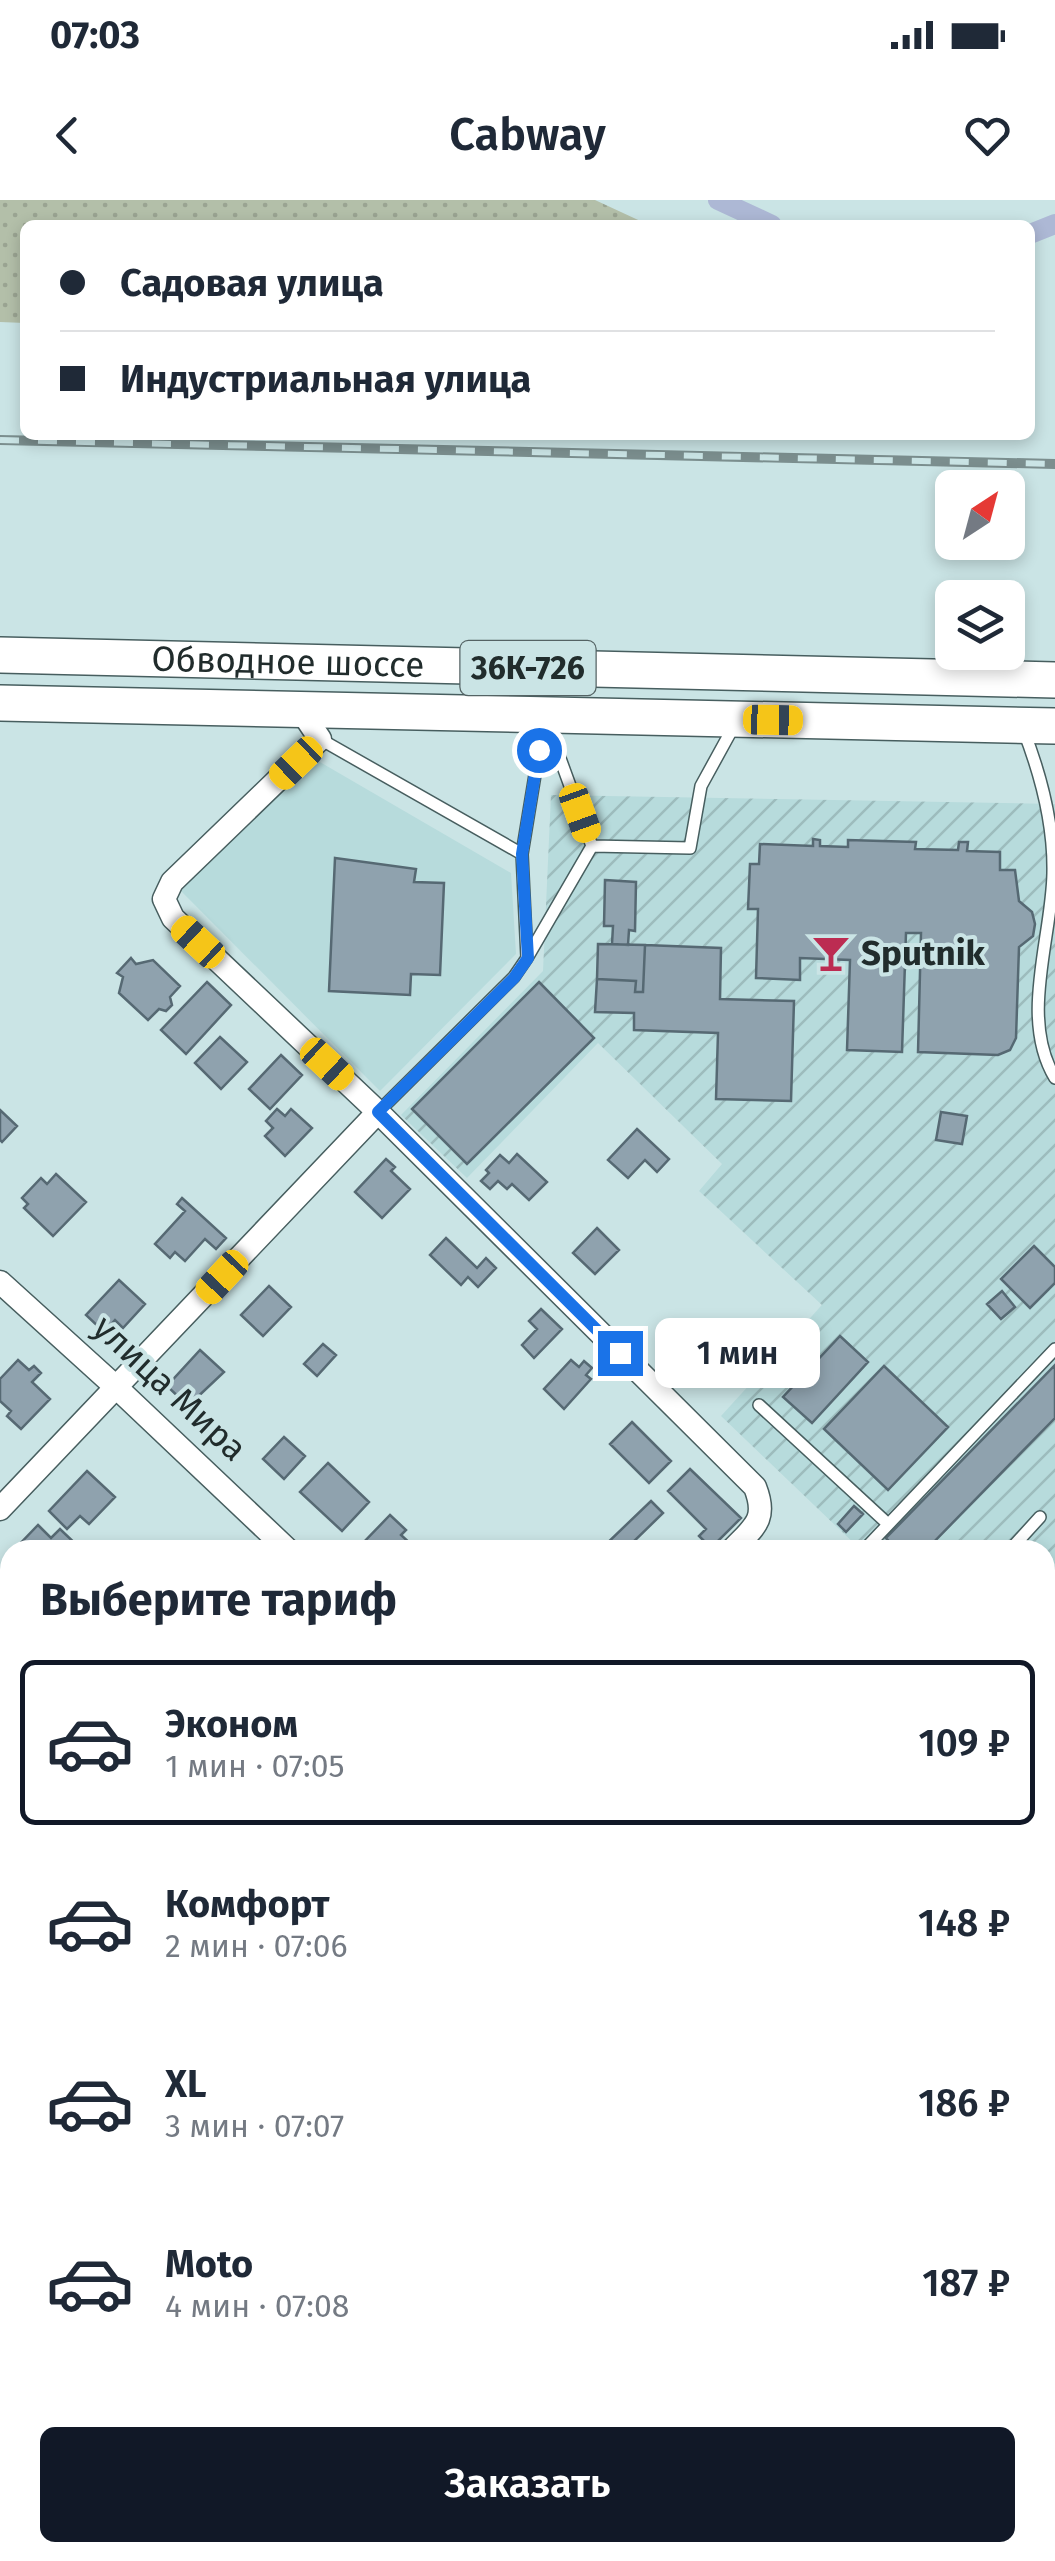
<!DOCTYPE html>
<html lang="ru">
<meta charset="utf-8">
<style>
:root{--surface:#fff;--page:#f2f2f3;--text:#1f2937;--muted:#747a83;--line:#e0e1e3;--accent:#111827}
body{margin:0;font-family:"Fira Sans",sans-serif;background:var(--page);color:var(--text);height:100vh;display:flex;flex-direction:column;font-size:38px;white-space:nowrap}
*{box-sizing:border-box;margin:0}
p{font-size:32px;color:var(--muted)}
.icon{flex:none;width:55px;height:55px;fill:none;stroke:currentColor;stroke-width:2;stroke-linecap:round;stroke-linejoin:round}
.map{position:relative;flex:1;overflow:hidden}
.drawer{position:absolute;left:0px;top:1340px;width:1055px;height:1022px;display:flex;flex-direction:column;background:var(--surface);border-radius:30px 30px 0 0;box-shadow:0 5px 15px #0003}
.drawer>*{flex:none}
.banner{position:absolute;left:20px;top:20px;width:1015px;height:220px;border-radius:15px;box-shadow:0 5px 15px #0003;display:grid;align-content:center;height:220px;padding:0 40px;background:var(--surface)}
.needle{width:65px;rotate:36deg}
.buttons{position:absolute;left:935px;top:270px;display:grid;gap:20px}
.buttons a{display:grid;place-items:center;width:90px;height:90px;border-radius:15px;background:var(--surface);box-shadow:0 5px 15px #0003;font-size:50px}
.end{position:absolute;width:45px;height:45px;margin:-22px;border:12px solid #1a73e8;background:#fff;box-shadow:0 0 0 5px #fff}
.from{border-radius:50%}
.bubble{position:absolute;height:70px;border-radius:15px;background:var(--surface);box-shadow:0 5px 15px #0003;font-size:32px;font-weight:600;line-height:70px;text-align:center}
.car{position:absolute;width:30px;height:60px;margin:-30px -15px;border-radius:12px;box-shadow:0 0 8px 2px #0007;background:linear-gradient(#f5c518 24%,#345 0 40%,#f5c518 0 76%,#345 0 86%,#f5c518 0)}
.banner b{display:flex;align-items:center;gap:35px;height:95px;font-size:38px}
.banner b+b{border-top:2px solid var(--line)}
.banner i{width:25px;height:25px;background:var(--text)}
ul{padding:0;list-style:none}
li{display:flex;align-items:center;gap:30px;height:165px;margin:0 20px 15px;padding:0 20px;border:5px solid transparent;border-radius:15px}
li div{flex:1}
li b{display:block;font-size:38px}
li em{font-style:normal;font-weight:600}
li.active{border-color:var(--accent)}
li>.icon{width:90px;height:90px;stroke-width:1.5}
h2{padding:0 40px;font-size:45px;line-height:120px}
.action{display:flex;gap:20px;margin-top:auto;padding:20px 40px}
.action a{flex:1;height:115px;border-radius:15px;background:var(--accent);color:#fff;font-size:40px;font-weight:600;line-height:115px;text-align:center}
.status{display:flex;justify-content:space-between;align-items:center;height:70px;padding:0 50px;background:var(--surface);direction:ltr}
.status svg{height:28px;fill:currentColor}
header{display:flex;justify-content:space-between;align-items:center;height:130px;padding:0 40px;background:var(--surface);font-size:45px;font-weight:600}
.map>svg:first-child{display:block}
.built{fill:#b7dbdc}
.industrial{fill:url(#industrial-furrows)}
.grass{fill:url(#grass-dots)}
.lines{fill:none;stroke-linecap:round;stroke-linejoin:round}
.canal{stroke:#adb8d5;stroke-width:20}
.building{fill:#8fa2ae;stroke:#566973;stroke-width:2.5}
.service-casing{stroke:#475e5f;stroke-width:14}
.minor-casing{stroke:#475e5f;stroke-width:25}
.tertiary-casing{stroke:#475e5f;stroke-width:30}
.primary-casing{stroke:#475e5f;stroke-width:38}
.service{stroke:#fff;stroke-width:11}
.minor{stroke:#fff;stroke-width:22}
.tertiary{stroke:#fff;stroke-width:28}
.primary{stroke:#fff;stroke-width:35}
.rail-casing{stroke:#7b8e8e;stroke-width:10}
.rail{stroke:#cae4e5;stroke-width:6;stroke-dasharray:19;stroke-linecap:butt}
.route{stroke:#1a73e8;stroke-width:12}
.labels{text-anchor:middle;stroke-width:8;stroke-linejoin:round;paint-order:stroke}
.shield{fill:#cae4e5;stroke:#546364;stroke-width:2.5}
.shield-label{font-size:32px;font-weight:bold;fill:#212c2c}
.street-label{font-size:35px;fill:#212c2c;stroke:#cae4e5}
.poi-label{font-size:35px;font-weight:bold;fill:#212c2c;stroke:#cae4e5;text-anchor:start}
</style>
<div class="status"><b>07:03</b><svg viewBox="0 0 49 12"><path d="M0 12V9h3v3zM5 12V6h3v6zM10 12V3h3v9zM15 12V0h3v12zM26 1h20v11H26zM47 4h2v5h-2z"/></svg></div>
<header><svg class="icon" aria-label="back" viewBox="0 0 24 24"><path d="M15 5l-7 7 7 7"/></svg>Cabway<svg class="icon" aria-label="heart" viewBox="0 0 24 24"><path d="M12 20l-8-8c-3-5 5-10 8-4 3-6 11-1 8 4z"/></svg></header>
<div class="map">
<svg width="1055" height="2361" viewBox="0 0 1055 2361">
<defs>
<pattern id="industrial-furrows" width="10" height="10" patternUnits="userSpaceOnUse" patternTransform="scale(2.5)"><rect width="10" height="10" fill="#b7dbdc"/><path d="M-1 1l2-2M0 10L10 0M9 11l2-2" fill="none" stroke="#9dbcbd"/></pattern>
<pattern id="grass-dots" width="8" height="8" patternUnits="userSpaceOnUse" patternTransform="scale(2.5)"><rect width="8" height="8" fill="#b3bfa9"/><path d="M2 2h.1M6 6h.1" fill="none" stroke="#9aa492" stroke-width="1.8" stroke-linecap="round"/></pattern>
</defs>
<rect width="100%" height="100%" fill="#cae4e5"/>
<!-- built -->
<path class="built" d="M313 558 511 673 516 754 380 891 179 689Z"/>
<!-- industrial -->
<path class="industrial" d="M551 595 1055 604V1869L1045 1858V1350H861L721 1216 822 1105 699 991 722 964 598 843 467 978 401 915 543 771Z"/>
<!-- grass -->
<path class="grass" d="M0 0H595L649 25H25V123L0 122Z"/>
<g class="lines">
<!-- canal -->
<path class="canal" d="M718 0 772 25
M1030 34 1055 24"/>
</g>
<!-- building -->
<path class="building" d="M813 639 820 640V646L848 647V640L916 642 915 649 958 650 959 642H968L967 651 1000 652V670H1015L1019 701 1032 712 1035 724 1033 736 1019 747 1016 838 1010 850 998 855 918 852 921 733H906L902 852 847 850 850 760 800 758V780L756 778 758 709H748L750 664H759L760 644 813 646Z
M335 658 416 669 414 682 444 683 440 775 411 774 410 795 329 791Z
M605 680 636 682 635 731 629 730 628 745 612 744 613 726H604Z
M598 744 645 745 643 792H635L636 781 597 779Z
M645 745 721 748 720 799 794 801 791 901 716 899 718 833 634 830V813L595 812 597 779 636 781 635 792H643Z
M131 758 136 764 153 760 180 786 170 797 172 805 166 811 159 809 148 820 119 793 123 777 117 773Z
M207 782 231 805 186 854 161 830Z
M539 782 594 838 467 964 412 909Z
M220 837 247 862 221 889 195 863Z
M281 855 302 875 270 909 249 889Z
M277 909 285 916 291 909 312 928 285 956 265 936 273 928 266 921Z
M0 910 17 926 2 942 0 940Z
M941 912 967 916 962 944 936 940Z
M637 929 669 959 657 972 645 960 628 978 608 960Z
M517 954 547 982 529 1000 512 984 507 989 498 981 490 989 481 981 489 973 486 970 500 955 509 963Z
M386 959 395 967 391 971 410 989 382 1018 355 992Z
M56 974 86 1002 53 1036 24 1008 28 1004 22 998 41 978 47 984Z
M182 998 226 1038 216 1049 205 1039 185 1061 175 1052 170 1058 155 1044 185 1011 177 1004Z
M597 1028 619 1050 595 1074 573 1053Z
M446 1038 477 1068 486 1058 496 1068 478 1087 468 1077 461 1085 430 1055Z
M1034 1046 1055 1067V1083L1030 1108 1001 1079Z
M119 1080 145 1104 123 1128 115 1120 104 1132 86 1115Z
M269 1086 291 1107 263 1136 241 1115Z
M1002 1091 1015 1107 1001 1119 987 1104Z
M541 1109 562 1129 534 1158 522 1145 537 1129 529 1121Z
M708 1123 743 1155 720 1180 694 1156 706 1143 697 1135Z
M840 1136 868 1162 812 1223 783 1197Z
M323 1144 336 1155 317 1176 304 1164Z
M200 1150 224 1172 188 1206 167 1186Z
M18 1160 29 1170 34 1166 41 1173 32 1182 50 1199 21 1229 7 1216 11 1211 0 1201V1179Z
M571 1160 579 1167 584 1161 592 1168 586 1175 591 1179 564 1209 544 1189Z
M1055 1165V1218L926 1350H897L886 1338Z
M884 1166 948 1227 888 1290 824 1229Z
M632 1222 671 1261 649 1283 610 1244Z
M284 1237 305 1256 284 1279 263 1259Z
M328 1263 369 1302 342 1331 300 1292Z
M690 1269 741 1318 711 1348 699 1336 706 1329 668 1291Z
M87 1271 115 1297 89 1324 80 1316 67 1329 49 1311Z
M651 1301 663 1313 625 1350H600Z
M854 1306 863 1314 846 1332 838 1324Z
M390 1315 406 1330 401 1335 414 1347 368 1350 362 1344Z
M38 1325 51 1338 60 1329 82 1350H14Z
M1055 1394V1454L1052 1457 1055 1464 1045 1474V1404Z
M1045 1507 1055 1517V1549L1045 1559Z
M0 2269 10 2278V2306L3 2313 0 2310Z
M386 2352H443L448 2358 445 2361H394Z
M524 2352H552L560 2361H515Z
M682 2352H721L729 2361H679L676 2358Z
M974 2352H1015L1006 2361H982Z"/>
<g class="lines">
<!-- service casing -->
<g class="service-casing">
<path id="service" d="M546 520 592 646 690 648 701 586 735 524
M1023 529C1041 575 1054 623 1053 673 1052 738 1019 818 1055 878
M320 539 522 654
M527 758 592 646
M378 912 514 777 527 758 522 654 544 520
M759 1205 888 1324
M864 1350 1055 1149
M1010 1350 1040 1317"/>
</g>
<!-- minor casing -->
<g class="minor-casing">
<path id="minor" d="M300 509 320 539 172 682 164 699 173 718 378 912 755 1287C768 1320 754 1327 732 1350
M0 1082 117 1188 288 1350
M0 1309 378 912
M0 1740 10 1751
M0 1836 10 1825
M0 2344 18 2361
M611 2352 620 2361"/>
</g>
<!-- tertiary casing -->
<g class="tertiary-casing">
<path id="tertiary" d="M1045 2050 1055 2060
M30 2361 39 2352"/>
</g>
<!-- primary casing -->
<g class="primary-casing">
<g id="primary">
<path id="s1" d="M0 455 1055 480"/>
<path d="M0 503 1055 526"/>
</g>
</g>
<!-- service -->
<use href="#service" class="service"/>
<!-- minor -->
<use href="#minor" class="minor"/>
<!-- tertiary -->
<use href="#tertiary" class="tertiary"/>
<!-- primary -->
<use href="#primary" class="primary"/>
<!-- rail casing -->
<g class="rail-casing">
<path id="rail" d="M0 240 1055 264"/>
</g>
<!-- rail -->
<use href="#rail" class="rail"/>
</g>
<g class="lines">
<!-- route -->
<path class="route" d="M539 550 522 654 528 758 514 778 378 912 620 1153"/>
</g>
<!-- icons -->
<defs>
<g id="bar-bare" transform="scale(3)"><path d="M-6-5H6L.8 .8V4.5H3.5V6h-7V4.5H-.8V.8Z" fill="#bc2c52" stroke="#cae4e5" stroke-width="2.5" paint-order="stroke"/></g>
</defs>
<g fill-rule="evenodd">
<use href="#bar-bare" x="831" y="753"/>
</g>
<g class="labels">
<!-- shield labels -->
<rect class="shield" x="460.5" y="441" width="135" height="54" rx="8"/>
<g class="shield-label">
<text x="528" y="479">36К-726</text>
</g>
<!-- street labels -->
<g class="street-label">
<text dy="12" stroke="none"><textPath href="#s1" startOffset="288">Обводное шоссе</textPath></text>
<text transform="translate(170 1188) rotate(43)" y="12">улица Мира</text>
</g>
<!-- poi labels -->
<g class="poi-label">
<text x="861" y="765">Sputnik</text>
</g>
</g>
</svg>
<div class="buttons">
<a><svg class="needle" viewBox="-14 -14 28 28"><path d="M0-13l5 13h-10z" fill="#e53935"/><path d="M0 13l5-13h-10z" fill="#747a83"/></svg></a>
<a><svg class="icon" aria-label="layers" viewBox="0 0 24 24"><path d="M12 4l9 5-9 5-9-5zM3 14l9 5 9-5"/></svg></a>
</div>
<i class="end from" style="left:539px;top:550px"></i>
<i class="end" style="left:620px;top:1153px"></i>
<div class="bubble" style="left:655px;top:1118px;width:165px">1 мин</div>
<i class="car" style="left:773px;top:520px;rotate:91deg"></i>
<i class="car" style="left:296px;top:563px;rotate:226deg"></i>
<i class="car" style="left:580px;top:613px;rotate:160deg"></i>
<i class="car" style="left:198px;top:742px;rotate:313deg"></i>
<i class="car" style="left:327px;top:864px;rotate:133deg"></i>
<i class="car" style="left:222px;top:1077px;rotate:223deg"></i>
<div class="banner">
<b><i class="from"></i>Садовая улица</b>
<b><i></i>Индустриальная улица</b>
</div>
<section class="drawer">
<h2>Выберите тариф</h2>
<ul>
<li class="active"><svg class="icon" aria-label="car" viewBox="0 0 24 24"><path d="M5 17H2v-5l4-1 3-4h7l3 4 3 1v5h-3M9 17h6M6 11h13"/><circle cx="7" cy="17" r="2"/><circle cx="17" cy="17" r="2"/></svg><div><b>Эконом</b><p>1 мин · 07:05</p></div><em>109 ₽</em></li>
<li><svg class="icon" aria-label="car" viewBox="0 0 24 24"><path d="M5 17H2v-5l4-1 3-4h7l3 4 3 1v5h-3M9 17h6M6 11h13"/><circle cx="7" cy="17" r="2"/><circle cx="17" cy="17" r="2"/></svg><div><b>Комфорт</b><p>2 мин · 07:06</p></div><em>148 ₽</em></li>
<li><svg class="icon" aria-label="car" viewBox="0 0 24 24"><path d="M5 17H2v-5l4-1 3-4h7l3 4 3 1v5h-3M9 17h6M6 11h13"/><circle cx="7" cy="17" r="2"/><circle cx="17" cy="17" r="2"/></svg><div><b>XL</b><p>3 мин · 07:07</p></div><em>186 ₽</em></li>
<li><svg class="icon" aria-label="car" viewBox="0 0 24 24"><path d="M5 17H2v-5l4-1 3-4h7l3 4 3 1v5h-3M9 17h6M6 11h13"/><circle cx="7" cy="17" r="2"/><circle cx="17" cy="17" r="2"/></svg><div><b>Moto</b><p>4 мин · 07:08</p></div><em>187 ₽</em></li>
</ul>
<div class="action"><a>Заказать</a></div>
</section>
</div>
